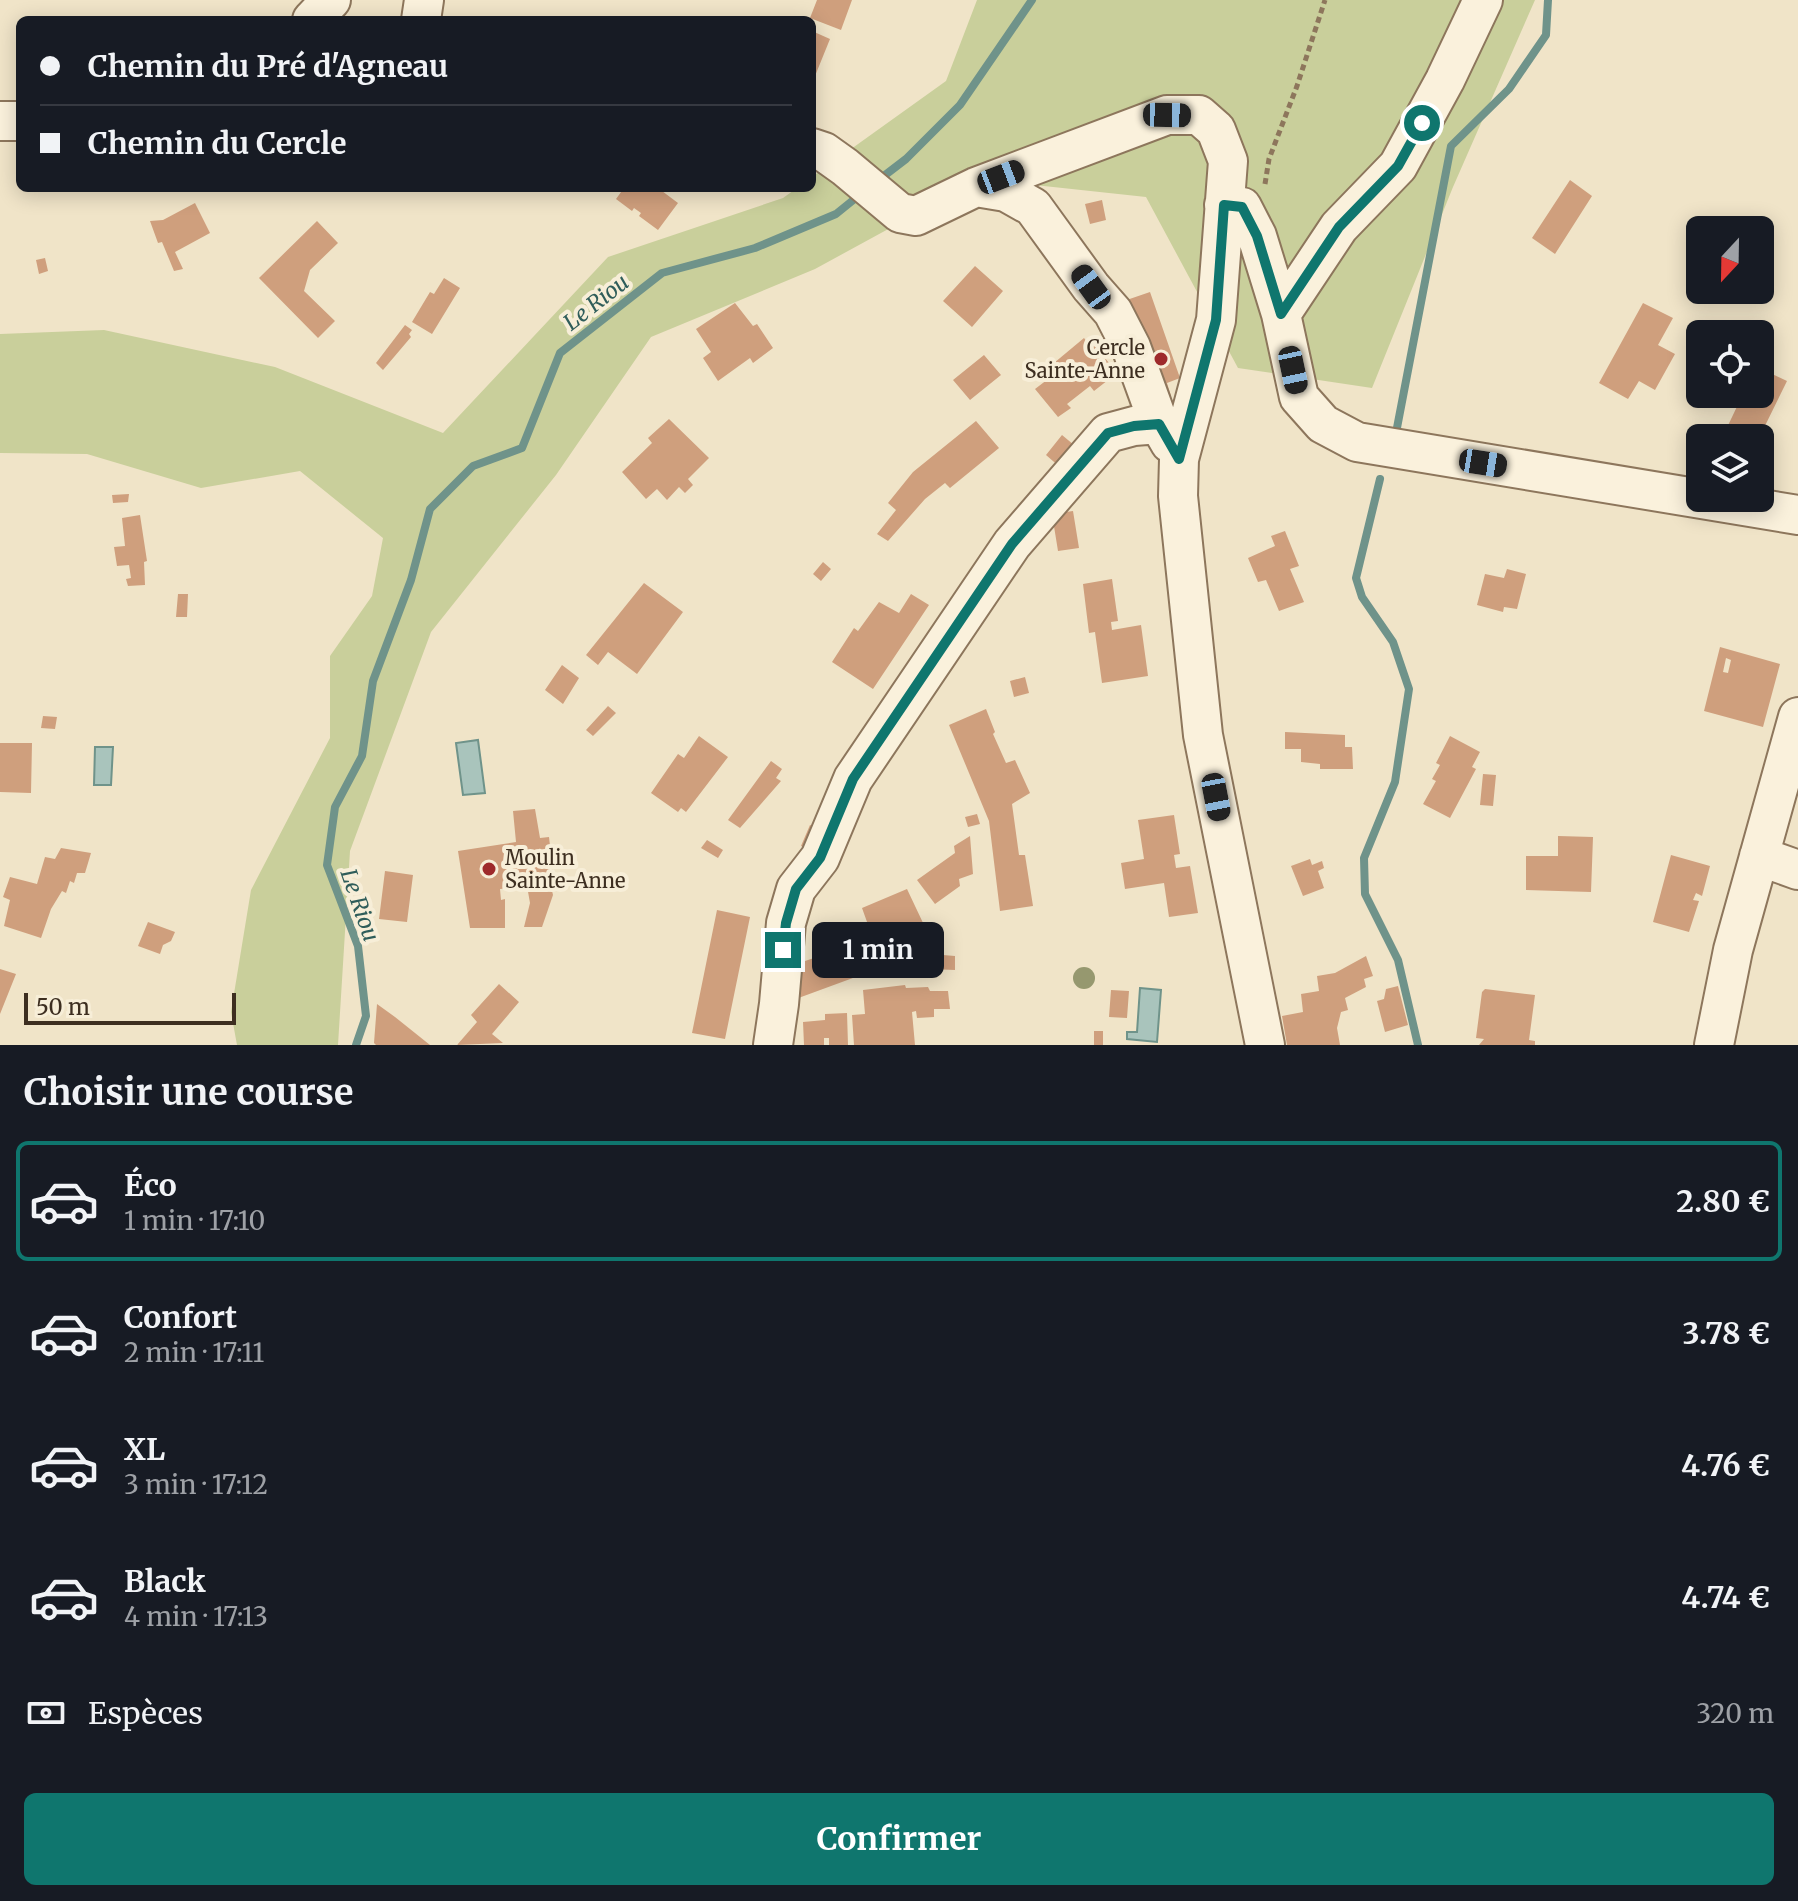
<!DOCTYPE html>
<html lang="fr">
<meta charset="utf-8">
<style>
:root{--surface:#171b24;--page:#20242c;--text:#f1f3f6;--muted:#9ea1a6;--line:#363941;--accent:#0f766e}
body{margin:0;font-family:Merriweather,serif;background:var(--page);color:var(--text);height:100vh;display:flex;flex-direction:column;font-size:30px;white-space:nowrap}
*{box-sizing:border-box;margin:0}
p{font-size:26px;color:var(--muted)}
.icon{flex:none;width:44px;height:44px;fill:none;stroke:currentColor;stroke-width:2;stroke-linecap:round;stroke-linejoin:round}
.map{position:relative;height:1045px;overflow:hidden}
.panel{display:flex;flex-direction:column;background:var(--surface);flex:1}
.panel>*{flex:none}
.top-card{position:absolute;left:16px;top:16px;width:800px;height:176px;border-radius:12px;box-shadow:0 4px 20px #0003;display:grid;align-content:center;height:176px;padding:0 24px;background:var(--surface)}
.needle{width:52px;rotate:202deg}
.tools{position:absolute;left:1686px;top:216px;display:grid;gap:16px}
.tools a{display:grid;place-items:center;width:88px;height:88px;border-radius:12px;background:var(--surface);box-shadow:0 4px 20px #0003;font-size:40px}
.scale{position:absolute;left:24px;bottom:20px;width:212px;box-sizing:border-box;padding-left:8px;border:4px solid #3d2e20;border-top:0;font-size:22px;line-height:28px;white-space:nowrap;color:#3d2e20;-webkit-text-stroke:6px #f7eed8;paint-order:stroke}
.end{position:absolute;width:36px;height:36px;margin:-18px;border:10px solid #0f766e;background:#fff;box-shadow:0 0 0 4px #fff}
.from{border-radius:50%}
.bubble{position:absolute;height:56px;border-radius:12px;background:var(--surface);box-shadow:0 4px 20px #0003;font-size:26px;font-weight:700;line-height:56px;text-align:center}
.car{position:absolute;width:24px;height:48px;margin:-24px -12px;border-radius:10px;box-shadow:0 0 6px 2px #0007;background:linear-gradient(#222 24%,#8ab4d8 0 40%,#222 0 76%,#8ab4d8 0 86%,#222 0)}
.top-card b{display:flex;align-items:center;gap:28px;height:76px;font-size:30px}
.top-card b+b{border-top:2px solid var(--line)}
.top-card i{width:20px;height:20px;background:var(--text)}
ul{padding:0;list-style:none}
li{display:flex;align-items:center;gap:24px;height:120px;margin:0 16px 12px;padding:0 8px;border:4px solid transparent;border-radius:12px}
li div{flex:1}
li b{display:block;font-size:30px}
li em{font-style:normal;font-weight:700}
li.on{border-color:var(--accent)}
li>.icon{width:72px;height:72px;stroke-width:1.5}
h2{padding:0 24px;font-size:36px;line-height:96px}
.pay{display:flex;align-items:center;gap:20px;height:88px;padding:0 24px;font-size:30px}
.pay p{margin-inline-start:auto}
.action{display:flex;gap:16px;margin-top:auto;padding:16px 24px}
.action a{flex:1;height:92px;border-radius:12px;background:var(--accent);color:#fff;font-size:32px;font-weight:700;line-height:92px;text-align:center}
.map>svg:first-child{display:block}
.green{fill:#c9cf9b}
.water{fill:#a9c4bc;stroke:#6f938a;stroke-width:2}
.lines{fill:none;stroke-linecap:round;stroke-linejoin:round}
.stream{stroke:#6f938a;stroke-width:8}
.building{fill:#cf9f7d;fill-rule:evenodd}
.minor-casing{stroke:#8d765c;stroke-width:42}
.path{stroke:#8d765c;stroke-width:5;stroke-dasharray:6 4;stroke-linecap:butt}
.minor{stroke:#faf1dc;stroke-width:38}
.tree{fill:#96986f}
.route{stroke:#0f766e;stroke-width:10}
.poi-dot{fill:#9e2a2b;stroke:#f7eed8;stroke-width:3}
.labels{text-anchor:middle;stroke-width:8;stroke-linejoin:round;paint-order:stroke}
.poi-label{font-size:20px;fill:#3d2e20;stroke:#f7eed8;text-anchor:end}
.water-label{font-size:22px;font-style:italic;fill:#2f5d5a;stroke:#f7eed8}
</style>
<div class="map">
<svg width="1798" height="1045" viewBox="0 0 1798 1045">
<rect width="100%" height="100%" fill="#f0e4c8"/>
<!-- green -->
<path class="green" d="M977 0H1535L1453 187 1372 388 1238 368 1146 197 980 179 815 269 651 337 556 475 431 632 350 851 338 1045H237L231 1012 251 890 330 738V656L372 596 383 538 300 471 201 488 87 454 0 453V334L104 330 275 367 443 433 608 257 783 198 797 188H812V177L946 81Z"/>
<!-- water -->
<path class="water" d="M478 740 485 793 463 795 456 743Z
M95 747H113L111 785H94Z
M1140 988 1161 990 1157 1042 1127 1039V1032H1137Z"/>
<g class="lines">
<!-- stream -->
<path class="stream" d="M876 182 906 159 960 105 1032 0
M1396 433 1451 146 1509 89 1546 35 1548 0
M1380 479 1356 578 1362 597 1393 642 1409 689 1395 782 1364 858 1365 894 1398 960 1418 1045
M356 1045 366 1016 358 946 327 865 335 807 362 756 373 681 411 580 430 509 473 466 522 448 560 353 662 273 755 248 836 214 862 193"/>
</g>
<!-- building -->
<path class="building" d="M817 0H852L841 30 810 18Z
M812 31 830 39 815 76 812 75Z
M1570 180 1592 196 1555 254 1532 238Z
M624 188H658L678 203 658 230 639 216 641 213 634 208 632 211 616 199Z
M1102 200 1106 220 1090 224 1085 204Z
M195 203 210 233 175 252 183 269 174 271 162 242 158 243 150 221 163 220Z
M317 221 338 243 310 270 304 291 335 321 318 338 259 278Z
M45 258 48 271 39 274 36 260Z
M975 266 1003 291 972 327 943 301Z
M444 278 460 288 432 334 412 322 430 292 434 294Z
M1150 292 1180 378 1167 383 1171 396 1162 399 1115 304Z
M735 303 753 326 757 324 773 348 753 363 750 358 718 381 703 358 711 352 696 329Z
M1643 303 1673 318 1658 345 1675 354 1655 390 1639 381 1628 399 1599 383Z
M405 325 412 330 409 334 411 337 383 370 376 363Z
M1084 338 1090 346 1093 343 1117 373 1094 391 1090 386 1067 404 1071 408 1058 417 1035 389 1060 370 1054 363Z
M984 355 1001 375 970 400 953 380Z
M1768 372 1787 381 1759 438H1722L1743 394H1760V385Z
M669 419 709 458 688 479 693 485 685 493 679 487 667 500 657 489 646 499 622 472 652 443 648 438Z
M976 421 999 448 950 488 945 483 925 499 888 541 877 534 896 510 888 503 913 472Z
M1062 435 1080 450 1061 468 1046 455Z
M129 494 128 502 113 503 112 495Z
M1073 511 1079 548 1058 551 1052 514Z
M140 515 147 561 144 562 145 585 128 586 126 579 131 578 129 565 117 566 114 547 125 546 122 518Z
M1285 531 1299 566 1290 569 1304 602 1279 611 1266 580 1258 582 1248 558 1275 546 1271 536Z
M823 562 831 569 821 581 813 574Z
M1507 569 1526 574 1517 609 1504 607 1503 612 1477 605 1485 574 1504 578Z
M1112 579 1118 621 1111 622 1112 630 1141 625 1148 676 1102 683 1095 632 1089 633 1083 584Z
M644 583 683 612 637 674 608 652 598 665 586 655Z
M178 594H188L187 617H176Z
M911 594 929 605 873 689 832 662 854 628 858 631 879 602 899 613Z
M1720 647 1780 664 1763 727 1704 711ZM1726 658 1731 660 1728 673 1723 672Z
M562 665 579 678 563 704 545 690Z
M1025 677 1029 693 1014 697 1010 681Z
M608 706 616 713 593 736 586 730Z
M986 709 995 732 993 734 1006 763 1015 760 1030 793 1012 804 1019 855H1025L1033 906 1000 911 989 821 949 725Z
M43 716 57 717 55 729 41 728Z
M1285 732 1345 735V747H1352L1353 769H1320V764L1301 762V749H1285Z
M699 736 728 757 686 812 681 808 678 812 651 793 678 754 684 758Z
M1450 736 1480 752 1472 767 1476 769 1450 818 1423 804 1436 781 1432 779 1440 765 1436 763Z
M0 743H32L31 793 0 792Z
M771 761 782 769 776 778 781 781 740 828 728 820Z
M1483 774 1496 775 1493 806 1480 805Z
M535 809 540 838 549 837 554 880 550 882 553 895 542 927H524L530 903 527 886 500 889 501 900 505 899V928H470L458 851 516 842 513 811Z
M977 814 980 824 968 827 965 817Z
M1174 815 1180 854 1174 855 1176 868 1190 866 1198 913 1169 917 1164 883 1125 889 1121 863 1144 859 1138 820Z
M810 825 820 829 810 850 801 846Z
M970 836 973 874 959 879 960 886 935 904 917 880 955 853 954 846Z
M1558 836 1593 837 1591 892 1526 890V856H1558Z
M707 840 723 850 718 858 701 848Z
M61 848 91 853 85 873H77L74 883 70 881 66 893 62 891 51 909 41 938 4 926 10 900 3 897 10 877 37 884 45 857 55 859Z
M1671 855 1710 866 1702 896 1696 893 1693 900 1699 901 1689 932 1653 922Z
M1310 859 1312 865 1322 861 1324 868 1318 871 1324 888 1303 896 1291 866Z
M385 871 413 875 407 922 379 919Z
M907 889 924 925 898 937 900 942 884 948 891 964 793 1000V965L829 953 828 951 871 933 862 908Z
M717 910 750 917 725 1039 692 1033Z
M148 922 175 932 171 941 163 945 160 954 138 946Z
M931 954 955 956V970L929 969Z
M1366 956 1373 976 1364 979 1366 987 1345 998 1348 1010 1341 1012 1337 1028 1340 1045H1287L1282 1016 1303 1012 1301 994 1319 991 1317 976 1335 973Z
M0 969 16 974 0 1014Z
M499 984 519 1002 492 1034 503 1043 457 1045 477 1022 471 1015Z
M905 985 906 988 928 987 930 991H948L950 1009H934V1017L917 1018 916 1011 912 1012 915 1045H854L852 1015 865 1014 863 990Z
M1398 986 1408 1025 1385 1032 1377 1001 1384 999 1386 989Z
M1485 989 1535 995 1529 1040 1535 1041V1045H1479L1484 1039 1476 1038 1482 992Z
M1111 990 1129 991 1127 1018 1109 1017Z
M377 1004 395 1017 430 1045H376L374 1043Z
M847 1013 848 1045H829V1038H824V1045H804L803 1022 825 1020V1014Z
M1094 1031H1103V1045H1094Z"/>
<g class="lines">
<!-- minor casing -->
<g class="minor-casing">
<path id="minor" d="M312 20 331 0
M421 20 424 0
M0 121H20
M812 148 824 152 845 167 900 213 916 216 976 187 1167 115H1199L1216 130 1228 161 1216 320 1179 459 1178 496 1203 735 1265 1045
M976 187 1006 192 1033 207 1091 287 1113 312 1131 347 1159 424 1170 443
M1224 205 1242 207 1257 236 1281 314 1299 397 1323 424 1357 442 1798 515
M1281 314 1339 227 1398 166 1445 80 1483 0
M1759 856 1798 870
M773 1045 779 1004 786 923 796 889 820 858 853 779 1012 544 1108 433 1134 426 1159 424
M1714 1045 1733 950 1798 717"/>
</g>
<!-- path -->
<path class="path" d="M1265 184 1269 159 1297 86 1325 0"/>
<!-- minor -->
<use href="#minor" class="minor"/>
</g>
<!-- trees -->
<circle class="tree" cx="1084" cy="978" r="11"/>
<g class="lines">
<!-- route -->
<path class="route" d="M783 950 786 923 796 889 820 858 853 779 1012 544 1108 433 1134 426 1159 424 1179 459 1216 320 1224 205 1242 207 1257 236 1281 314 1339 227 1398 166 1422 123"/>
</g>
<!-- markers -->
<g class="poi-dot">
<circle cx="1161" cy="359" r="8"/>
<circle cx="489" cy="869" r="8"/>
</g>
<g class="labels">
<!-- poi labels -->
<g class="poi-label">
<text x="1145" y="355">Cercle<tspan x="1145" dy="23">Sainte-Anne</tspan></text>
<text x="505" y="865" text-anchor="start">Moulin<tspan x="505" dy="23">Sainte-Anne</tspan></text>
</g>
<!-- water labels -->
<g class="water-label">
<text transform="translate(596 302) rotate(-38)" y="8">Le Riou</text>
<text transform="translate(360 905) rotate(71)" y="8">Le Riou</text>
</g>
</g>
</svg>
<div class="tools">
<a><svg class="needle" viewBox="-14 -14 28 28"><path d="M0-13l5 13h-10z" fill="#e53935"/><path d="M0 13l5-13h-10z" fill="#9ea1a6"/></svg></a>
<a><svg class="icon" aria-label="locate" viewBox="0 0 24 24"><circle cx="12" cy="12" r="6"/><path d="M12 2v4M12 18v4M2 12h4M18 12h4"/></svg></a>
<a><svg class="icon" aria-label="layers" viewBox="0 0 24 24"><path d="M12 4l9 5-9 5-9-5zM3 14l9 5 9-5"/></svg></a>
</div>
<div class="scale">50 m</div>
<i class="end from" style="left:1422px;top:123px"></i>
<i class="end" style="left:783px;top:950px"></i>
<div class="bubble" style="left:812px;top:922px;width:132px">1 min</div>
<i class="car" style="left:1167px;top:115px;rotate:91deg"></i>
<i class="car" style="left:1001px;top:177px;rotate:69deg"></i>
<i class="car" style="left:1091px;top:287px;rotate:324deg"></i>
<i class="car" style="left:1293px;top:370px;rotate:168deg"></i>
<i class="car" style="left:1483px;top:463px;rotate:99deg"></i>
<i class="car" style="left:1216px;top:797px;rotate:169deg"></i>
<div class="top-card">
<b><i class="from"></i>Chemin du Pré d'Agneau</b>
<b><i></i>Chemin du Cercle</b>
</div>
</div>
<section class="panel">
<h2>Choisir une course</h2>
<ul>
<li class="on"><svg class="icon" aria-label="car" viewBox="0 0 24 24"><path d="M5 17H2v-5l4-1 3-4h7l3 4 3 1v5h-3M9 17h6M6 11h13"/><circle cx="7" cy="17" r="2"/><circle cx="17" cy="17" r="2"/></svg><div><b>Éco</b><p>1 min · 17:10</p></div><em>2.80 €</em></li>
<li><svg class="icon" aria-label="car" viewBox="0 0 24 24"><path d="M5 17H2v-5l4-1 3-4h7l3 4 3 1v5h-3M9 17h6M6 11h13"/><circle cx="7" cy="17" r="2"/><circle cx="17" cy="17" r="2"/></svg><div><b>Confort</b><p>2 min · 17:11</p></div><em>3.78 €</em></li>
<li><svg class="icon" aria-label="car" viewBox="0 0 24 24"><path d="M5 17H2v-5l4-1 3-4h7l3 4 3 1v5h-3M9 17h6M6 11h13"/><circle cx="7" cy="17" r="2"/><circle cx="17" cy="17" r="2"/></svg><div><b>XL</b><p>3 min · 17:12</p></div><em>4.76 €</em></li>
<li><svg class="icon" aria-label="car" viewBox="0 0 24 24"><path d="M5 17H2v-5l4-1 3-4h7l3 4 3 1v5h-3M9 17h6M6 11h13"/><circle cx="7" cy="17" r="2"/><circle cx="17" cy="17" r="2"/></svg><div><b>Black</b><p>4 min · 17:13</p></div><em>4.74 €</em></li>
</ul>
<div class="pay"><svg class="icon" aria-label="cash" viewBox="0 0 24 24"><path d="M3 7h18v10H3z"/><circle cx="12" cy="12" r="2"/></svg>Espèces<p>320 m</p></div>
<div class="action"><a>Confirmer</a></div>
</section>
